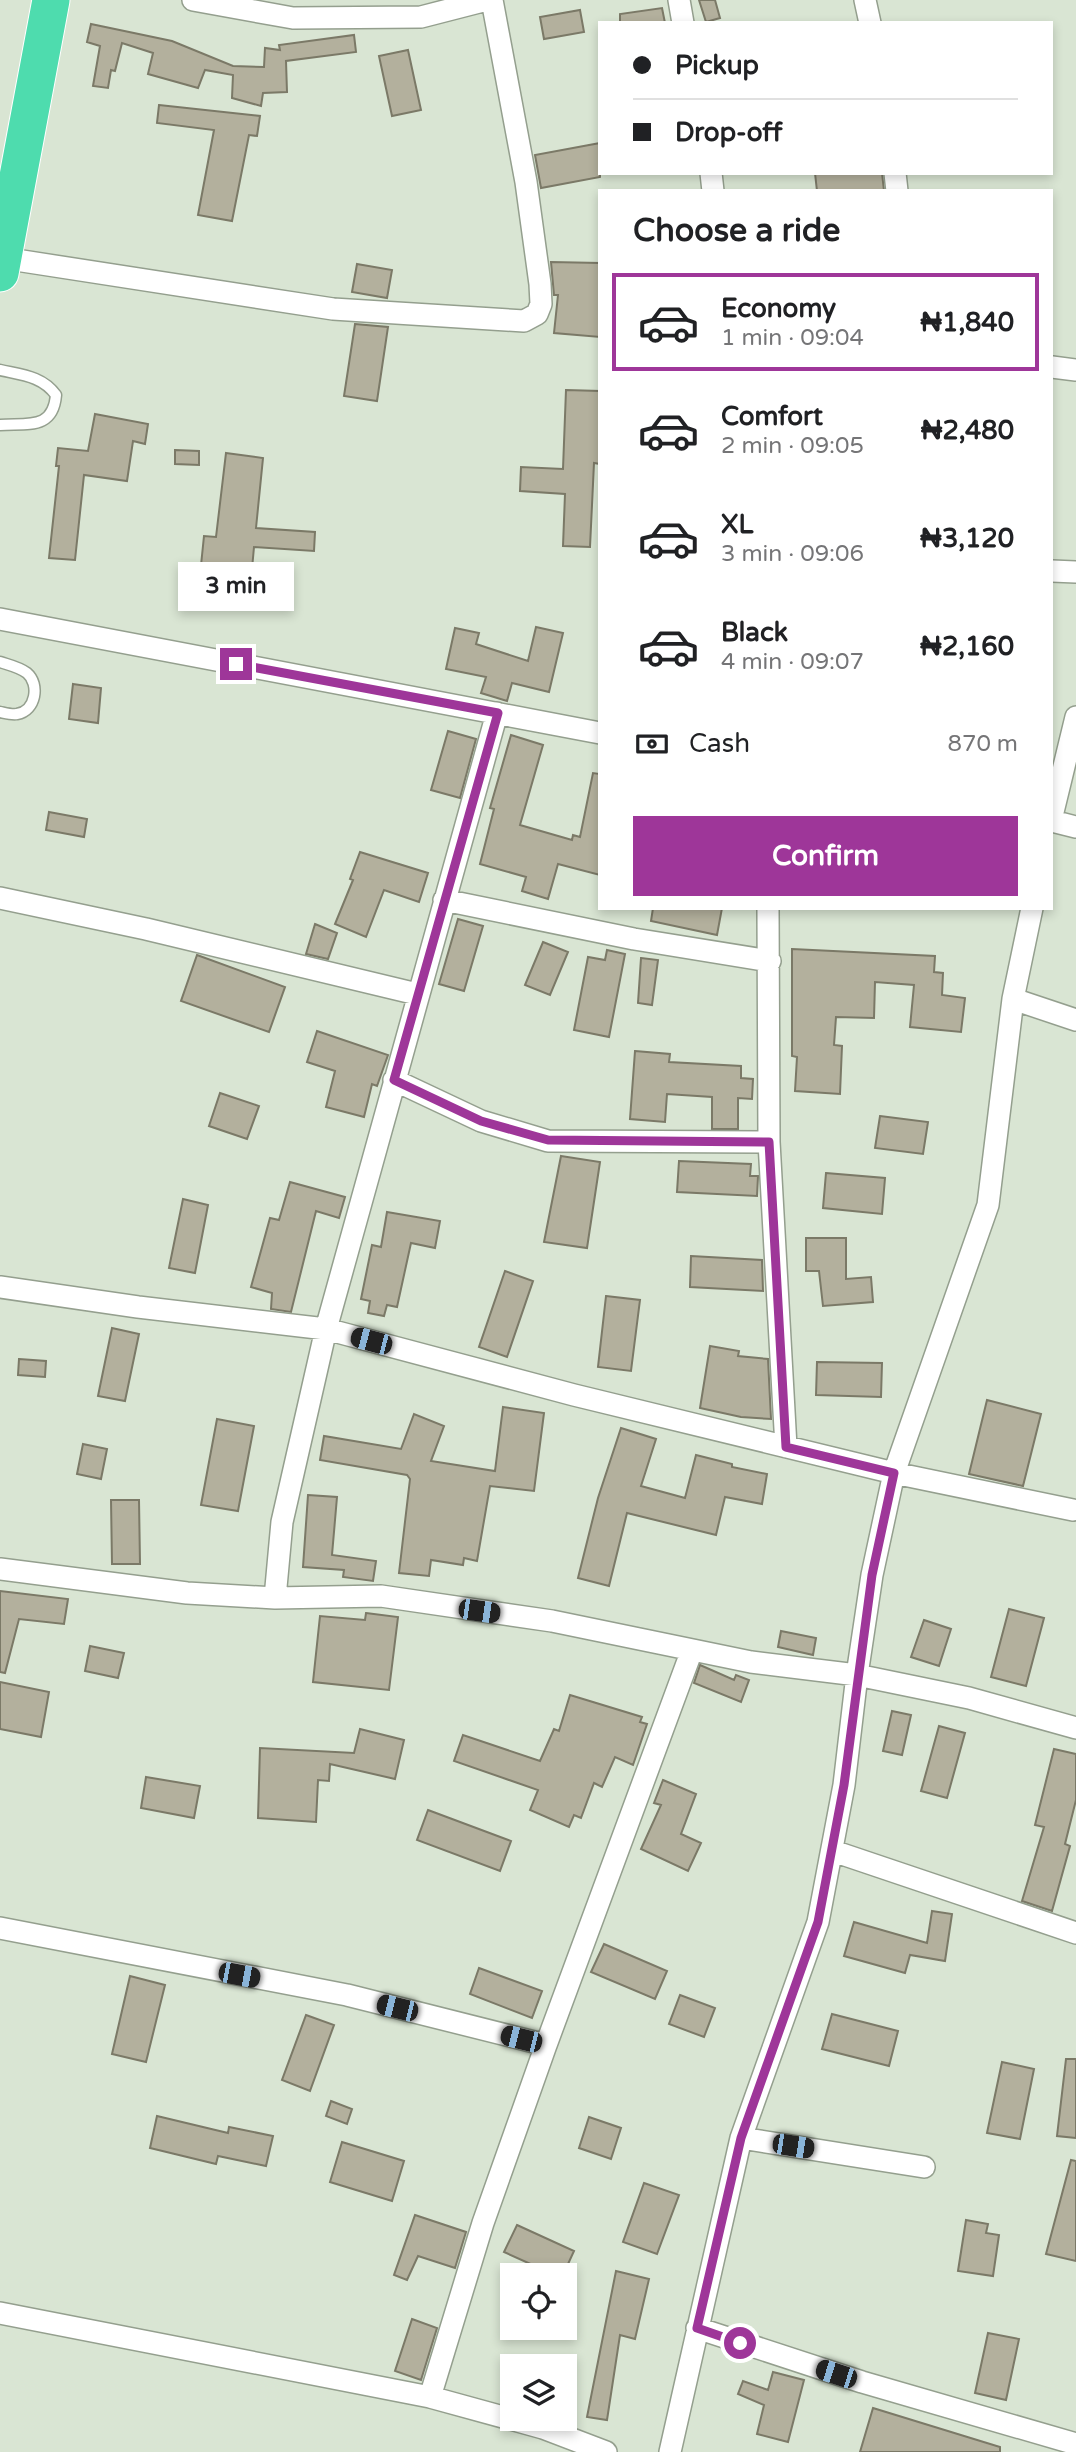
<!DOCTYPE html>
<meta charset="utf-8">
<style>
:root{--surface:#fff;--page:#f2f2f2;--text:#202124;--muted:#757577;--line:#e0e0e0;--accent:#9e3699}
body{margin:0;font-family:"Varela Round",sans-serif;background:var(--page);color:var(--text);height:100vh;display:flex;flex-direction:column;font-size:26px;white-space:nowrap}
*{box-sizing:border-box;margin:0}
p{font-size:23px;color:var(--muted)}
.icon{flex:none;width:38px;height:38px;fill:none;stroke:currentColor;stroke-width:2;stroke-linecap:round;stroke-linejoin:round}
.map{position:relative;flex:1;overflow:hidden}
.drawer{position:absolute;left:598px;top:189px;width:455px;height:721px;display:flex;flex-direction:column;background:var(--surface);border-radius:0px;box-shadow:0 4px 10px #0003}
.drawer>*{flex:none}
.guide{position:absolute;left:598px;top:21px;width:455px;height:154px;border-radius:0px;box-shadow:0 4px 10px #0003;display:grid;align-content:center;height:154px;padding:0 35px;background:var(--surface)}
.tools{position:absolute;left:500px;top:2263px;display:grid;gap:14px}
.tools a{display:grid;place-items:center;width:77px;height:77px;border-radius:0px;background:var(--surface);box-shadow:0 4px 10px #0003;font-size:35px}
.end{position:absolute;width:32px;height:32px;margin:-16px;border:9px solid #9e3699;background:#fff;box-shadow:0 0 0 4px #fff}
.from{border-radius:50%}
.bubble{position:absolute;height:49px;border-radius:0px;background:var(--surface);box-shadow:0 4px 10px #0003;font-size:23px;font-weight:800;line-height:49px;text-align:center}
.car{position:absolute;width:21px;height:42px;margin:-21px -10px;border-radius:9px;box-shadow:0 0 5px 2px #0007;background:linear-gradient(#222 24%,#8ab4d8 0 40%,#222 0 76%,#8ab4d8 0 86%,#222 0)}
.guide b{display:flex;align-items:center;gap:24px;height:66px;font-size:26px}
.guide b+b{border-top:2px solid var(--line)}
.guide i{width:18px;height:18px;background:var(--text)}
ul{padding:0;list-style:none}
li{display:flex;align-items:center;gap:21px;height:98px;margin:0 14px 10px;padding:0 21px;border:4px solid transparent;border-radius:0px}
li div{flex:1}
li b{display:block;font-size:26px}
li em{font-style:normal;font-weight:800}
li.active{border-color:var(--accent)}
li>.icon{width:63px;height:63px;stroke-width:1.5}
h2{padding:0 35px;font-size:32px;line-height:84px}
.pay{display:flex;align-items:center;gap:18px;height:77px;padding:0 35px;font-size:26px}
.pay p{margin-inline-start:auto}
.primary-button{display:flex;gap:14px;margin-top:auto;padding:14px 35px}
.primary-button a{flex:1;height:80px;border-radius:0px;background:var(--accent);color:#fff;font-size:28px;font-weight:800;line-height:80px;text-align:center}
.map>svg:first-child{display:block}
.building{fill:#b3b09d;stroke:#7b7967;stroke-width:2}
.lines{fill:none;stroke-linecap:round;stroke-linejoin:round}
.lane-casing{stroke:#949f8e;stroke-width:13}
.street-casing{stroke:#949f8e;stroke-width:24}
.highway-casing{stroke:#fff;stroke-width:39}
.lane{stroke:#fff;stroke-width:10}
.street{stroke:#fff;stroke-width:21}
.highway{stroke:#4edcae;stroke-width:37}
.route{stroke:#9e3699;stroke-width:9}
</style>
<div class="map">
<svg width="1076" height="2452" viewBox="0 0 1076 2452">
<rect width="100%" height="100%" fill="#d9e5d3"/>
<!-- building -->
<path class="building" d="M699 0H715L720 18 706 22Z
M662 8 665 23H620V14Z
M580 10 584 32 544 39 540 17Z
M91 24 172 41 233 66 264 67 265 48 280 50 279 45 354 35 356 52 286 61 287 92 263 93 261 106 232 98 233 75 205 70 198 88 148 74 153 53 122 43 115 71 111 70 108 88 93 86 100 46 87 42Z
M408 50 421 110 392 116 379 56Z
M159 105 260 116 257 136 249 135 232 221 198 215 214 130 157 123Z
M600 143V177L541 188 535 155Z
M815 173H882L884 191H817Z
M551 262 600 263V337L554 333 558 295H554Z
M357 264 392 270 387 298 352 292Z
M355 324 388 327 377 401 344 396Z
M566 390 600 391V464L594 463 590 547 563 546 565 494 520 491 521 467 563 469Z
M95 414 148 424 145 444 133 441 127 481 84 475 75 560 49 558 59 466H56L58 448 88 451Z
M175 450 199 451V465L175 464Z
M226 453 263 458 256 528 315 532 314 551 254 547 251 580 200 575 204 536 216 537Z
M536 627 563 633 549 692 512 683 507 701 481 693 486 677 446 669 455 628 479 633 476 644 528 661Z
M73 684 101 688 98 723 69 719Z
M448 731 476 739 460 798 431 790Z
M511 735 543 745 520 825 572 840 573 835 580 837 593 773 600 774V875L558 864 548 899 522 891 526 877 480 864 494 809 490 808Z
M49 812 87 819 84 837 46 830Z
M360 852 428 873 419 902 384 890 366 937 335 924 353 880 350 879Z
M653 908H722L717 935 651 921Z
M458 919 483 926 464 991 439 984Z
M315 924 337 933 328 959 306 954Z
M543 942 568 952 550 995 525 985Z
M792 949 935 956 934 972 943 973 942 995 965 998 961 1032 910 1027 914 985 875 982 874 1018 836 1017 834 1045 842 1046 840 1094 795 1091 797 1057 792 1056Z
M607 950 625 954 609 1037 574 1030 588 957 605 960Z
M197 955 285 987 269 1032 181 1001Z
M641 958 658 960 652 1005 638 1003Z
M317 1031 388 1055 377 1086 372 1084 364 1117 326 1107 335 1071 307 1062Z
M635 1051 670 1054 669 1062 741 1066V1078L753 1079 752 1099 738 1098V1129H712V1097L667 1094 665 1122 630 1119Z
M220 1093 259 1106 247 1139 209 1126Z
M880 1116 928 1122 923 1154 875 1148Z
M561 1156 600 1162 587 1248 544 1242Z
M679 1161 751 1164 750 1176H758L757 1196 677 1192Z
M826 1173 885 1178 882 1214 823 1208Z
M290 1182 345 1197 339 1218 316 1211 291 1312 271 1309 272 1293 251 1287 270 1218 279 1220Z
M183 1199 208 1205 195 1273 169 1268Z
M387 1212 440 1221 435 1248 411 1243 397 1307 387 1305 384 1316 368 1313 370 1301 361 1299 372 1245 381 1247Z
M806 1238H846V1279L871 1277 873 1302 823 1306 819 1271H806Z
M691 1256 762 1260 763 1291 690 1287Z
M505 1271 533 1281 507 1357 479 1347Z
M606 1296 640 1300 631 1371 598 1367Z
M112 1328 139 1334 125 1401 98 1396Z
M710 1346 739 1351 738 1356 768 1359 771 1419 741 1417 700 1408Z
M19 1359 46 1361 45 1377 18 1375Z
M817 1362 882 1363 881 1397 816 1395Z
M987 1400 1041 1414 1023 1486 969 1474Z
M503 1407 544 1413 534 1491 490 1486 477 1561 464 1558 463 1565 431 1560 429 1576 399 1573 410 1479 407 1475 320 1460 324 1436 401 1449 414 1414 444 1426 431 1461 495 1471Z
M217 1419 254 1426 238 1511 201 1505Z
M621 1428 656 1439 641 1486 685 1498 696 1455 732 1464V1467L767 1474 762 1504 725 1497 716 1535 627 1513 609 1586 578 1578 598 1498Z
M83 1444 107 1449 101 1479 77 1474Z
M308 1495 337 1497 332 1555 376 1561 373 1581 343 1577 344 1570 303 1567Z
M111 1500H139L140 1564H112Z
M0 1591 68 1599 64 1624 19 1619 5 1673 0 1672Z
M1009 1609 1044 1618 1026 1686 991 1677Z
M366 1613 398 1617 389 1690 313 1682 320 1616 365 1620Z
M924 1620 951 1629 939 1666 911 1657Z
M781 1631 816 1638 813 1655 778 1647Z
M90 1646 124 1653 118 1678 85 1671Z
M700 1665 734 1680 736 1675 749 1680 741 1702 694 1683Z
M0 1682 49 1692 41 1737 0 1729Z
M570 1695 642 1717 640 1722 647 1724 633 1765 615 1757 602 1787 594 1783 581 1818 574 1815 569 1827 530 1810 538 1790 454 1761 463 1735 540 1761 554 1729 559 1731Z
M892 1711 911 1715 902 1755 883 1751Z
M939 1726 965 1733 947 1798 921 1791Z
M360 1729 404 1740 395 1779 330 1764 329 1781 318 1780 316 1822 258 1818 260 1748 354 1753Z
M1054 1749 1076 1754V1800L1065 1844 1070 1846 1052 1911 1022 1901 1044 1827 1035 1825Z
M146 1777 200 1786 194 1818 141 1808Z
M663 1780 696 1794 681 1834 701 1843 688 1871 641 1849 661 1805 654 1803Z
M428 1810 511 1841 500 1871 417 1840Z
M932 1911 952 1914 945 1961 910 1955 905 1973 844 1956 854 1922 927 1943Z
M604 1944 667 1971 655 1999 591 1972Z
M479 1968 542 1991 532 2018 470 1994Z
M130 1976 165 1985 146 2062 112 2054Z
M680 1995 715 2008 704 2037 669 2024Z
M832 2014 898 2031 889 2066 822 2049Z
M306 2015 334 2025 310 2091 282 2080Z
M1066 2059H1076V2138L1057 2136Z
M1002 2062 1034 2069 1020 2139 987 2133Z
M331 2101 352 2109 347 2124 326 2116Z
M157 2116 228 2133 229 2127 273 2136 266 2166 218 2156 216 2164 150 2148Z
M589 2117 621 2128 611 2159 579 2148Z
M342 2142 404 2161 392 2201 330 2182Z
M1071 2160 1076 2161V2261L1046 2254Z
M644 2183 679 2195 657 2254 623 2242Z
M415 2215 466 2232 455 2268 418 2256 407 2280 394 2275Z
M966 2220 988 2224 986 2233 999 2235 993 2276 958 2271Z
M517 2225 574 2251 563 2275H555L504 2252Z
M616 2271 649 2279 635 2339 620 2335 607 2420 587 2417Z
M412 2319 437 2328 421 2380 395 2371Z
M988 2333 1019 2339 1006 2400 975 2393Z
M773 2372 804 2380 788 2442 757 2434 764 2405 738 2394 743 2381 768 2390Z
M873 2408 1000 2447V2452H860Z"/>
<g class="lines">
<!-- lane casing -->
<g class="lane-casing">
<path id="lane" d="M0 370C22 375 42 376 56 395 53 430 28 423 0 425
M0 662C9 665 19 667 27 673 40 684 36 711 17 714 12 715 5 713 0 712"/>
</g>
<!-- street casing -->
<g class="street-casing">
<path id="street" d="M193 0 293 18 421 17 487 0
M679 0 683 23
M865 0 870 23
M711 173 713 191
M895 173 897 191
M3 258 333 309 524 321 537 314 541 304 540 284 526 182 492 0
M1052 367 1076 370
M1052 571 1076 572
M0 619 600 733
M1052 816 1076 717
M1052 821 1076 827
M0 898 146 929 417 994
M444 900 634 939 770 961
M768 908 769 1142 786 1447
M1032 908 1013 999 988 1205 894 1473 1073 1510
M1013 999 1076 1020
M394 1080 481 1121 548 1141 769 1142
M0 1287 138 1307 326 1329 574 1395 894 1473 872 1575 857 1675 969 1698 1076 1728
M0 1569 187 1593 275 1598 381 1596 552 1621 751 1662 857 1675 844 1785 818 1922 741 2138 670 2452
M275 1598 282 1522 326 1329 497 713
M833 1851 1076 1933
M0 1928 347 1995 546 2045 692 1650
M741 2138 924 2167
M0 2313 430 2397 543 2428 606 2452
M697 2328 862 2382 1076 2444
M430 2397 483 2223 546 2045"/>
</g>
<!-- highway casing -->
<g class="highway-casing">
<path id="highway" d="M0 273 51 0"/>
</g>
<!-- lane -->
<use href="#lane" class="lane"/>
<!-- street -->
<use href="#street" class="street"/>
<!-- highway -->
<use href="#highway" class="highway"/>
</g>
<g class="lines">
<!-- route -->
<path class="route" d="M236 664 498 713 394 1080 481 1121 548 1140 769 1142 786 1447 894 1473 872 1575 844 1785 818 1922 741 2138 697 2328 740 2343"/>
</g>
</svg>
<div class="tools">
<a><svg class="icon" aria-label="locate" viewBox="0 0 24 24"><circle cx="12" cy="12" r="6"/><path d="M12 2v4M12 18v4M2 12h4M18 12h4"/></svg></a>
<a><svg class="icon" aria-label="layers" viewBox="0 0 24 24"><path d="M12 4l9 5-9 5-9-5zM3 14l9 5 9-5"/></svg></a>
</div>
<i class="end from" style="left:740px;top:2343px"></i>
<i class="end" style="left:236px;top:664px"></i>
<div class="bubble" style="left:178px;top:562px;width:116px">3 min</div>
<i class="car" style="left:371px;top:1341px;rotate:285deg"></i>
<i class="car" style="left:479px;top:1611px;rotate:98deg"></i>
<i class="car" style="left:239px;top:1975px;rotate:101deg"></i>
<i class="car" style="left:397px;top:2008px;rotate:284deg"></i>
<i class="car" style="left:521px;top:2039px;rotate:284deg"></i>
<i class="car" style="left:793px;top:2146px;rotate:99deg"></i>
<i class="car" style="left:836px;top:2374px;rotate:288deg"></i>
<div class="guide">
<b><i class="from"></i>Pickup</b>
<b><i></i>Drop-off</b>
</div>
<section class="drawer">
<h2>Choose a ride</h2>
<ul>
<li class="active"><svg class="icon" aria-label="car" viewBox="0 0 24 24"><path d="M5 17H2v-5l4-1 3-4h7l3 4 3 1v5h-3M9 17h6M6 11h13"/><circle cx="7" cy="17" r="2"/><circle cx="17" cy="17" r="2"/></svg><div><b>Economy</b><p>1 min · 09:04</p></div><em>₦1,840</em></li>
<li><svg class="icon" aria-label="car" viewBox="0 0 24 24"><path d="M5 17H2v-5l4-1 3-4h7l3 4 3 1v5h-3M9 17h6M6 11h13"/><circle cx="7" cy="17" r="2"/><circle cx="17" cy="17" r="2"/></svg><div><b>Comfort</b><p>2 min · 09:05</p></div><em>₦2,480</em></li>
<li><svg class="icon" aria-label="car" viewBox="0 0 24 24"><path d="M5 17H2v-5l4-1 3-4h7l3 4 3 1v5h-3M9 17h6M6 11h13"/><circle cx="7" cy="17" r="2"/><circle cx="17" cy="17" r="2"/></svg><div><b>XL</b><p>3 min · 09:06</p></div><em>₦3,120</em></li>
<li><svg class="icon" aria-label="car" viewBox="0 0 24 24"><path d="M5 17H2v-5l4-1 3-4h7l3 4 3 1v5h-3M9 17h6M6 11h13"/><circle cx="7" cy="17" r="2"/><circle cx="17" cy="17" r="2"/></svg><div><b>Black</b><p>4 min · 09:07</p></div><em>₦2,160</em></li>
</ul>
<div class="pay"><svg class="icon" aria-label="cash" viewBox="0 0 24 24"><path d="M3 7h18v10H3z"/><circle cx="12" cy="12" r="2"/></svg>Cash<p>870 m</p></div>
<div class="primary-button"><a>Confirm</a></div>
</section>
</div>
